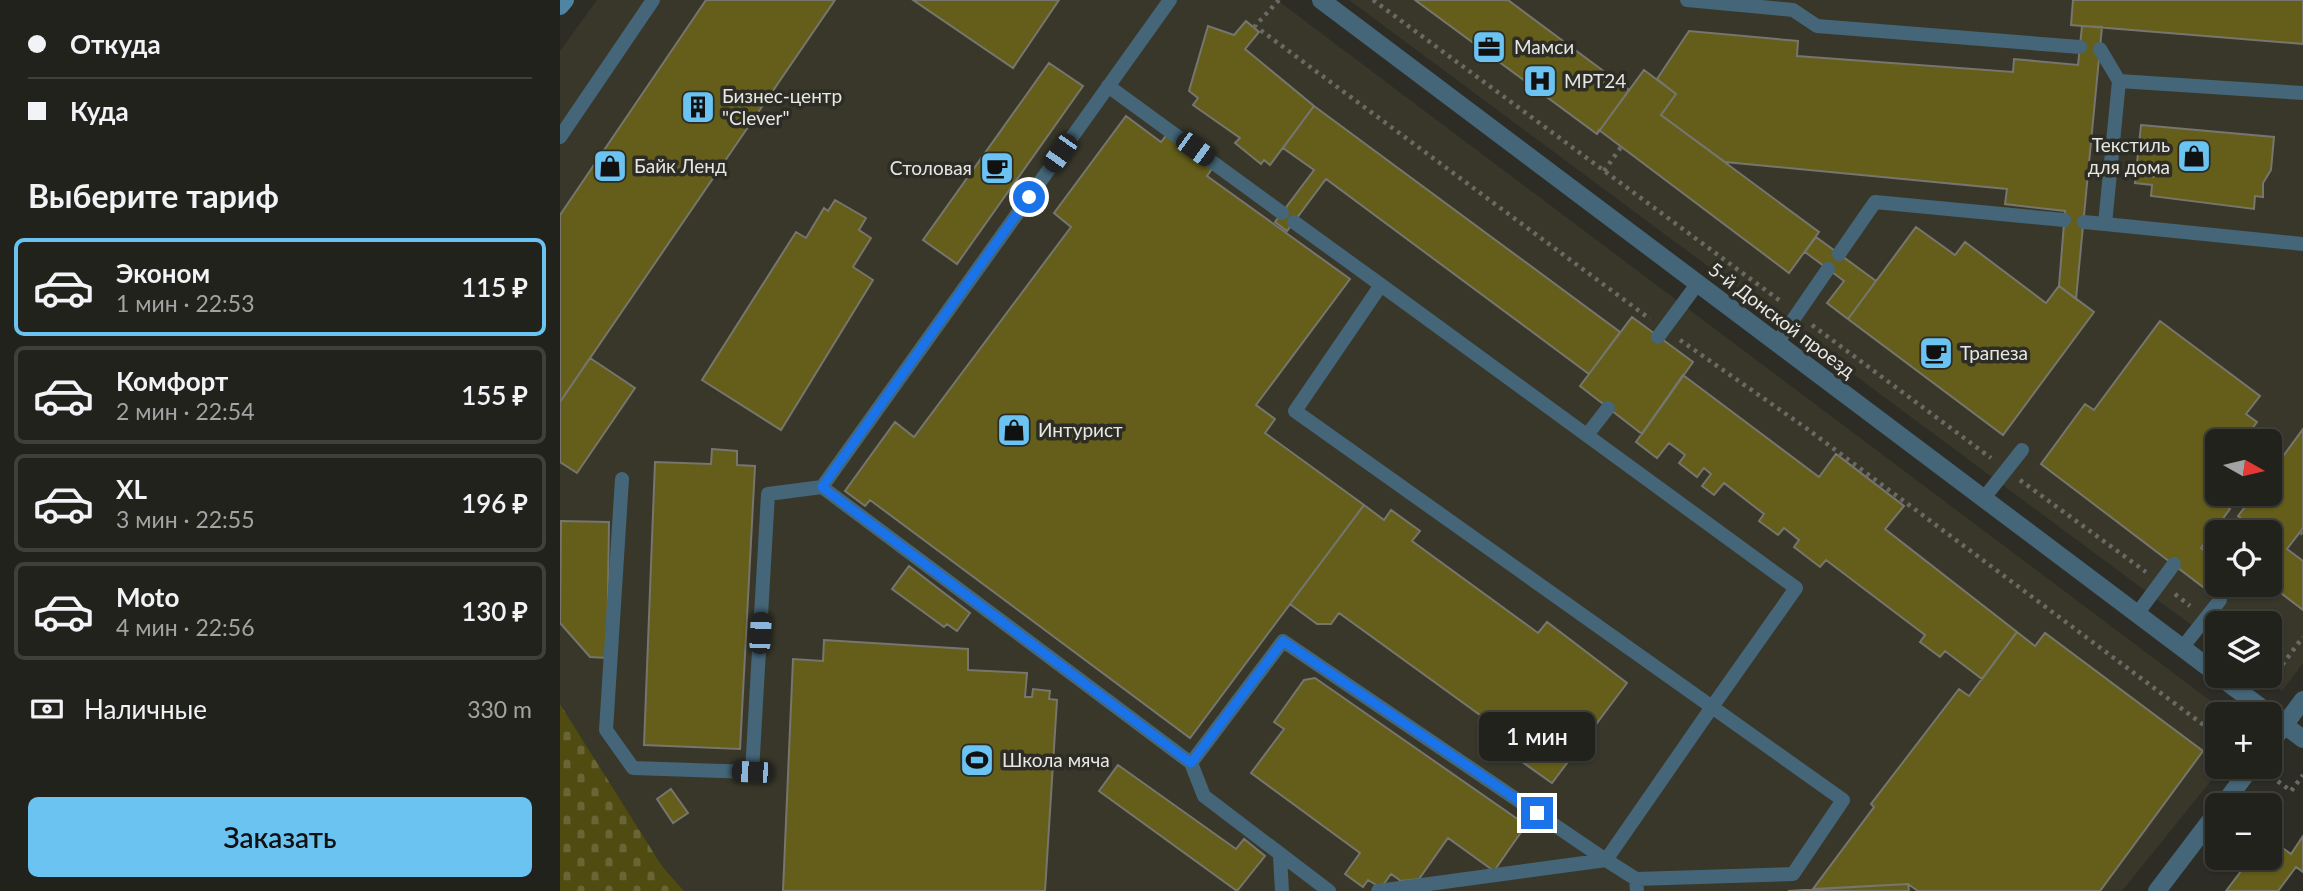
<!DOCTYPE html>
<html lang="ru">
<meta charset="utf-8">
<style>
:root{--surface:#22221c;--page:#2e2f29;--text:#f1f3f6;--muted:#a2a4a3;--line:#3f3f3b;--accent:#6bc3f2}
body{margin:0;font-family:Lato,sans-serif;background:var(--page);color:var(--text);height:100vh;display:flex;flex-direction:column;font-size:26px;white-space:nowrap}
*{box-sizing:border-box;margin:0}
p{font-size:23px;color:var(--muted)}
.icon{flex:none;width:38px;height:38px;fill:none;stroke:currentColor;stroke-width:2;stroke-linecap:round;stroke-linejoin:round}
.map{position:relative;flex:1;overflow:hidden}
.panel{display:flex;flex-direction:column;background:var(--surface);width:560px}
.panel>*{flex:none}
.guide{display:grid;align-content:center;height:154px;padding:0 28px;background:var(--surface)}
.needle{width:46px;rotate:98deg}
.tools{position:absolute;left:1645px;top:429px;display:grid;gap:14px}
.tools a{display:grid;place-items:center;width:77px;height:77px;border-radius:10px;background:var(--surface);box-shadow:0 2px 5px #0004,0 0 0 2px var(--line);font-size:35px}
.end{position:absolute;width:32px;height:32px;margin:-16px;border:9px solid #1a73e8;background:#fff;box-shadow:0 0 0 4px #fff}
.from{border-radius:50%}
.bubble{position:absolute;height:49px;border-radius:10px;background:var(--surface);box-shadow:0 2px 5px #0004,0 0 0 2px var(--line);font-size:23px;font-weight:600;line-height:49px;text-align:center}
.car{position:absolute;width:21px;height:42px;margin:-21px -10px;border-radius:9px;box-shadow:0 0 5px 2px #0007;background:linear-gradient(#222 24%,#8ab4d8 0 40%,#222 0 76%,#8ab4d8 0 86%,#222 0)}
.guide b{display:flex;align-items:center;gap:24px;height:66px;font-size:26px}
.guide b+b{border-top:2px solid var(--line)}
.guide i{width:18px;height:18px;background:var(--text)}
ul{padding:0;list-style:none}
li{display:flex;align-items:center;gap:21px;height:98px;margin:0 14px 10px;padding:0 14px;border:4px solid var(--line);border-radius:10px}
li div{flex:1}
li b{display:block;font-size:26px}
li em{font-style:normal;font-weight:600}
li.selected{border-color:var(--accent)}
li>.icon{width:63px;height:63px;stroke-width:1.5}
h2{padding:0 28px;font-size:32px;line-height:84px}
.pay{display:flex;align-items:center;gap:18px;height:77px;padding:0 28px;font-size:26px}
.pay p{margin-inline-start:auto}
.primary-button{display:flex;gap:14px;margin-top:auto;padding:14px 28px}
.primary-button a{flex:1;height:80px;border-radius:10px;background:var(--accent);color:#111;font-size:28px;font-weight:600;line-height:80px;text-align:center}
main{display:flex;flex:1;min-height:0}
.map>svg:first-child{display:block}
.built{fill:#38372a;fill-rule:evenodd}
.cemetery{fill:url(#cemetery-stones)}
.building{fill:#645e1a;stroke:#76756e;stroke-width:2}
.lines{fill:none;stroke-linecap:round;stroke-linejoin:round}
.path{stroke:#6a6a64;stroke-width:4.5;stroke-dasharray:3.5 5;stroke-linecap:butt}
.lane{stroke:#446678;stroke-width:14}
.street{stroke:#446678;stroke-width:18}
.secondary{stroke:#4f85a3;stroke-width:18}
.route{stroke:#1a73e8;stroke-width:9}
.labels{text-anchor:middle;stroke-width:7;stroke-linejoin:round;paint-order:stroke}
.poi-label{font-size:19px;fill:#e7e7e3;stroke:#2d2d26;text-anchor:start}
.street-label{font-size:19px;fill:#e7e7e3;stroke:#2d2d26}
</style>
<main>
<section class="panel">
<div class="guide">
<b><i class="from"></i>Откуда</b>
<b><i></i>Куда</b>
</div>
<h2>Выберите тариф</h2>
<ul>
<li class="selected"><svg class="icon" aria-label="car" viewBox="0 0 24 24"><path d="M5 17H2v-5l4-1 3-4h7l3 4 3 1v5h-3M9 17h6M6 11h13"/><circle cx="7" cy="17" r="2"/><circle cx="17" cy="17" r="2"/></svg><div><b>Эконом</b><p>1 мин · 22:53</p></div><em>115 ₽</em></li>
<li><svg class="icon" aria-label="car" viewBox="0 0 24 24"><path d="M5 17H2v-5l4-1 3-4h7l3 4 3 1v5h-3M9 17h6M6 11h13"/><circle cx="7" cy="17" r="2"/><circle cx="17" cy="17" r="2"/></svg><div><b>Комфорт</b><p>2 мин · 22:54</p></div><em>155 ₽</em></li>
<li><svg class="icon" aria-label="car" viewBox="0 0 24 24"><path d="M5 17H2v-5l4-1 3-4h7l3 4 3 1v5h-3M9 17h6M6 11h13"/><circle cx="7" cy="17" r="2"/><circle cx="17" cy="17" r="2"/></svg><div><b>XL</b><p>3 мин · 22:55</p></div><em>196 ₽</em></li>
<li><svg class="icon" aria-label="car" viewBox="0 0 24 24"><path d="M5 17H2v-5l4-1 3-4h7l3 4 3 1v5h-3M9 17h6M6 11h13"/><circle cx="7" cy="17" r="2"/><circle cx="17" cy="17" r="2"/></svg><div><b>Moto</b><p>4 мин · 22:56</p></div><em>130 ₽</em></li>
</ul>
<div class="pay"><svg class="icon" aria-label="cash" viewBox="0 0 24 24"><path d="M3 7h18v10H3z"/><circle cx="12" cy="12" r="2"/></svg>Наличные<p>330 m</p></div>
<div class="primary-button"><a>Заказать</a></div>
</section>
<div class="map">
<svg width="1743" height="891" viewBox="0 0 1743 891">
<defs>
<pattern id="cemetery-stones" width="16" height="16" patternUnits="userSpaceOnUse" patternTransform="scale(1.75)"><rect width="16" height="16" fill="#504b11"/><path d="M2 7V4a2 2 0 0 1 4 0v3zM10 15v-3a2 2 0 0 1 4 0v3z" fill="#696534"/></pattern>
</defs>
<rect width="100%" height="100%" fill="#2d2d26"/>
<!-- built -->
<path class="built" d="M37 0H717L1668 714H1657V766L1662 767 1562 891H124L102 866 0 704V51Z
M789 0H1743V663L1722 691 1700 676H1710V623H1657V644ZM1657 441H1710V494H1657ZM1657 532H1710V584H1657Z"/>
<!-- cemetery -->
<path class="cemetery" d="M0 704 102 866 124 891H0Z"/>
<!-- building -->
<path class="building" d="M146 0H275L0 402V215Z
M353 0H499L453 68Z
M855 0H948L1069 90 1037 134Z
M1513 0H1743V44L1511 25Z
M686 21 699 32 685 49 754 106 710 165 704 160 701 164 675 143 680 138 633 105 638 98 629 91 648 26 674 35Z
M1522 26 1542 27 1516 299 1499 286 1505 211 1445 204 1447 189 1165 162 1101 115 1116 94 1097 79 1129 31 1238 41 1237 56 1453 72 1454 59 1518 65Z
M489 63 523 86 397 264 363 240Z
M1084 70 1116 94 1101 115 1259 232 1229 273 1039 130 1037 134Z
M754 106 1060 332 1029 374 766 179 727 231 715 222 754 170 723 148Z
M566 116 601 142 609 132 654 166 647 176 790 279 696 405 715 419 705 433 804 505 630 738 310 500 305 506 285 491 335 422 354 437 511 227 494 213Z
M1581 125 1714 137 1711 170 1703 183V197L1695 196 1694 209 1591 196 1592 185 1575 183 1576 175 1593 177 1595 165 1577 163Z
M275 200 306 218 299 230 311 238 293 267 313 280 221 430 142 380 236 232 246 238 264 208 268 211Z
M1356 227 1395 255 1405 242 1486 303 1499 286 1534 312 1443 435 1288 319Z
M1256 237 1316 281 1288 319 1267 303 1284 281 1245 252Z
M1072 317 1133 362 1082 434 1020 386Z
M1600 321 1700 396 1686 414 1697 422 1683 441H1657V475L1645 491 1670 509 1641 548 1657 560V576L1647 590 1481 464 1525 404 1534 410Z
M30 358 75 388 17 473 0 462V402Z
M1123 375 1259 477 1276 454 1344 506 1325 529 1457 632 1422 679 1385 651 1380 657 1360 642 1365 635 1266 560 1260 567 1234 547 1239 540 1224 528 1218 535 1199 521 1204 514 1164 483 1154 495 1142 486 1151 474 1144 468 1137 477 1119 463 1125 455 1109 443 1097 458 1076 442Z
M1743 429V528L1727 549 1743 561V610L1709 584 1710 532H1678L1686 522 1678 516 1695 494H1710V474Z
M152 449 177 451V465L195 466 180 749 84 745 95 462 151 464Z
M804 505 824 520 831 510 860 531 852 541 978 633 987 622 1067 683 992 783 944 749 953 739 779 613 771 624H757L730 604Z
M1 521 49 522 47 658 30 657 0 623Z
M349 566 410 613 397 631 387 624 384 627 332 589Z
M1457 632 1475 646 1485 633 1643 751 1540 891H1358L1348 884 1253 889 1314 807 1311 804 1399 689 1409 696Z
M264 640 408 649V670L467 673 465 697H472L473 689 490 691 489 699 497 700 485 891H223L233 659 263 661Z
M755 678 966 825 934 871 888 838 859 879 841 881 831 874 821 888 808 880 803 887 785 874 800 853 691 773 724 729 714 722 744 680Z
M558 765 676 849 684 839 705 856 677 891 539 791Z
M111 789 128 813 113 823 97 799Z
M1743 836V872L1736 867 1718 891H1666L1691 858H1710V839L1731 854Z
M1348 884 1349 891H1228L1277 888Z"/>
<g class="lines">
<!-- path -->
<path class="path" d="M719 0 695 26 1090 319
M813 0 1223 303
M1044 171 1061 147
M1252 325 1431 458
M1120 340 1246 428 1657 735
M1460 480 1586 572
M1740 532 1743 534
M1615 594 1630 606
M1710 664 1718 670
M1707 685 1743 637
M1711 776 1731 791 1743 775"/>
<!-- lane -->
<path class="lane" d="M610 0 262 487 631 763 723 641 1046 860 1152 707 735 411 821 285 734 222
M1127 0 1233 10 1257 26 1520 47
M1540 49 1559 81 1545 224 1743 244
M1559 81 1743 93
M548 86 722 213
M0 137 93 0
M1524 222 1545 224
M1279 254 1315 202 1504 220
M821 285 1236 588 1152 707 1283 800 1233 874 1076 879
M1098 337 1138 283
M1217 343 1268 269
M1027 435 1048 408
M62 479 46 730 73 768 192 772 208 494 262 487
M1424 498 1462 450
M1577 614 1614 564
M1622 648 1660 600
M631 763 644 796 769 891
M720 857 722 891
M818 891 1046 860 1076 879 1077 891"/>
<!-- street -->
<path class="street" d="M761 0 1657 674
M1659 676 1743 739
M1710 744 1743 700
M1663 805 1692 766
M1597 891 1657 812"/>
<!-- secondary -->
<path class="secondary" d="M0 6 5 0"/>
</g>
<g class="lines">
<!-- route -->
<path class="route" d="M469 197 262 487 631 763 723 641 977 813"/>
</g>
<!-- icons -->
<defs>
<g id="office-square" transform="scale(1.75)"><rect x="-9" y="-9" width="18" height="18" rx="4" fill="#6bc3f2" stroke="#2d2d26"/><path d="M-6-3h4V-5.5h4V-3h4V5H-6ZM-1-4.5V-3h2v-1.5ZM-6 0V1H6V0Z" fill="#111"/></g>
<g id="hospital-square" transform="scale(1.75)"><rect x="-9" y="-9" width="18" height="18" rx="4" fill="#6bc3f2" stroke="#2d2d26"/><path d="M-5-5h3v3.5h4V-5h3V5h-3V1.5h-4V5h-3Z" fill="#111"/></g>
<g id="building-square" transform="scale(1.75)"><rect x="-9" y="-9" width="18" height="18" rx="4" fill="#6bc3f2" stroke="#2d2d26"/><path d="M-4-6H4V6H1V3H-1V6H-4ZM-2.5-4.3h1.7v1.8h-1.7ZM.8-4.3h1.7v1.8H.8ZM-2.5-1h1.7V.8h-1.7ZM.8-1h1.7V.8H.8Z" fill="#111"/></g>
<g id="shop-square" transform="scale(1.75)"><rect x="-9" y="-9" width="18" height="18" rx="4" fill="#6bc3f2" stroke="#2d2d26"/><path d="M-5-2.5h2.3a2.7 3.5 0 0 1 5.4 0H5L5.5 6h-11ZM-1.5-2.5h3a1.5 2.3 0 0 0-3 0Z" fill="#111"/></g>
<g id="cafe-square" transform="scale(1.75)"><rect x="-9" y="-9" width="18" height="18" rx="4" fill="#6bc3f2" stroke="#2d2d26"/><path d="M-5.5-4.5H6V0H3Q3 3.5 0 3.5H-2.5Q-5.5 3.5-5.5 0ZM3-3.2v2h1.7v-2ZM-6 4.5H4V6H-6Z" fill="#111"/></g>
<g id="stadium-square" transform="scale(1.75)"><rect x="-9" y="-9" width="18" height="18" rx="4" fill="#6bc3f2" stroke="#2d2d26"/><path d="M0-5a6.5 5 0 1 0 0 10a6.5 5 0 1 0 0-10ZM-3.5-1.8h7v3.6h-7Z" fill="#111"/></g>
</defs>
<g fill-rule="evenodd">
<use href="#office-square" x="929" y="47"/>
<use href="#hospital-square" x="980" y="81"/>
<use href="#building-square" x="138" y="107"/>
<use href="#shop-square" x="1634" y="156"/>
<use href="#shop-square" x="50" y="166"/>
<use href="#cafe-square" x="437" y="168"/>
<use href="#cafe-square" x="1376" y="353"/>
<use href="#shop-square" x="454" y="430"/>
<use href="#stadium-square" x="417" y="760"/>
</g>
<g class="labels">
<!-- poi labels -->
<g class="poi-label">
<text x="954" y="54">Мамси</text>
<text x="1004" y="88">МРТ24</text>
<text x="162" y="103">Бизнес-центр<tspan x="162" dy="22">"Clever"</tspan></text>
<text x="1610" y="152" text-anchor="end">Текстиль<tspan x="1610" dy="22">для дома</tspan></text>
<text x="74" y="173">Байк Ленд</text>
<text x="412" y="175" text-anchor="end">Столовая</text>
<text x="1400" y="360">Трапеза</text>
<text x="478" y="437">Интурист</text>
<text x="442" y="767">Школа мяча</text>
</g>
<!-- street labels -->
<g class="street-label">
<text transform="translate(1222 320) rotate(37)" y="7">5-й Донской проезд</text>
</g>
</g>
</svg>
<div class="tools">
<a><svg class="needle" viewBox="-14 -14 28 28"><path d="M0-13l5 13h-10z" fill="#e53935"/><path d="M0 13l5-13h-10z" fill="#a2a4a3"/></svg></a>
<a><svg class="icon" aria-label="locate" viewBox="0 0 24 24"><circle cx="12" cy="12" r="6"/><path d="M12 2v4M12 18v4M2 12h4M18 12h4"/></svg></a>
<a><svg class="icon" aria-label="layers" viewBox="0 0 24 24"><path d="M12 4l9 5-9 5-9-5zM3 14l9 5 9-5"/></svg></a>
<a>+</a>
<a>−</a>
</div>
<i class="end from" style="left:469px;top:197px"></i>
<i class="end" style="left:977px;top:813px"></i>
<div class="bubble" style="left:919px;top:712px;width:116px">1 мин</div>
<i class="car" style="left:635px;top:149px;rotate:126deg"></i>
<i class="car" style="left:500px;top:153px;rotate:215deg"></i>
<i class="car" style="left:200px;top:633px;rotate:3deg"></i>
<i class="car" style="left:192px;top:772px;rotate:272deg"></i>
</div>
</main>
